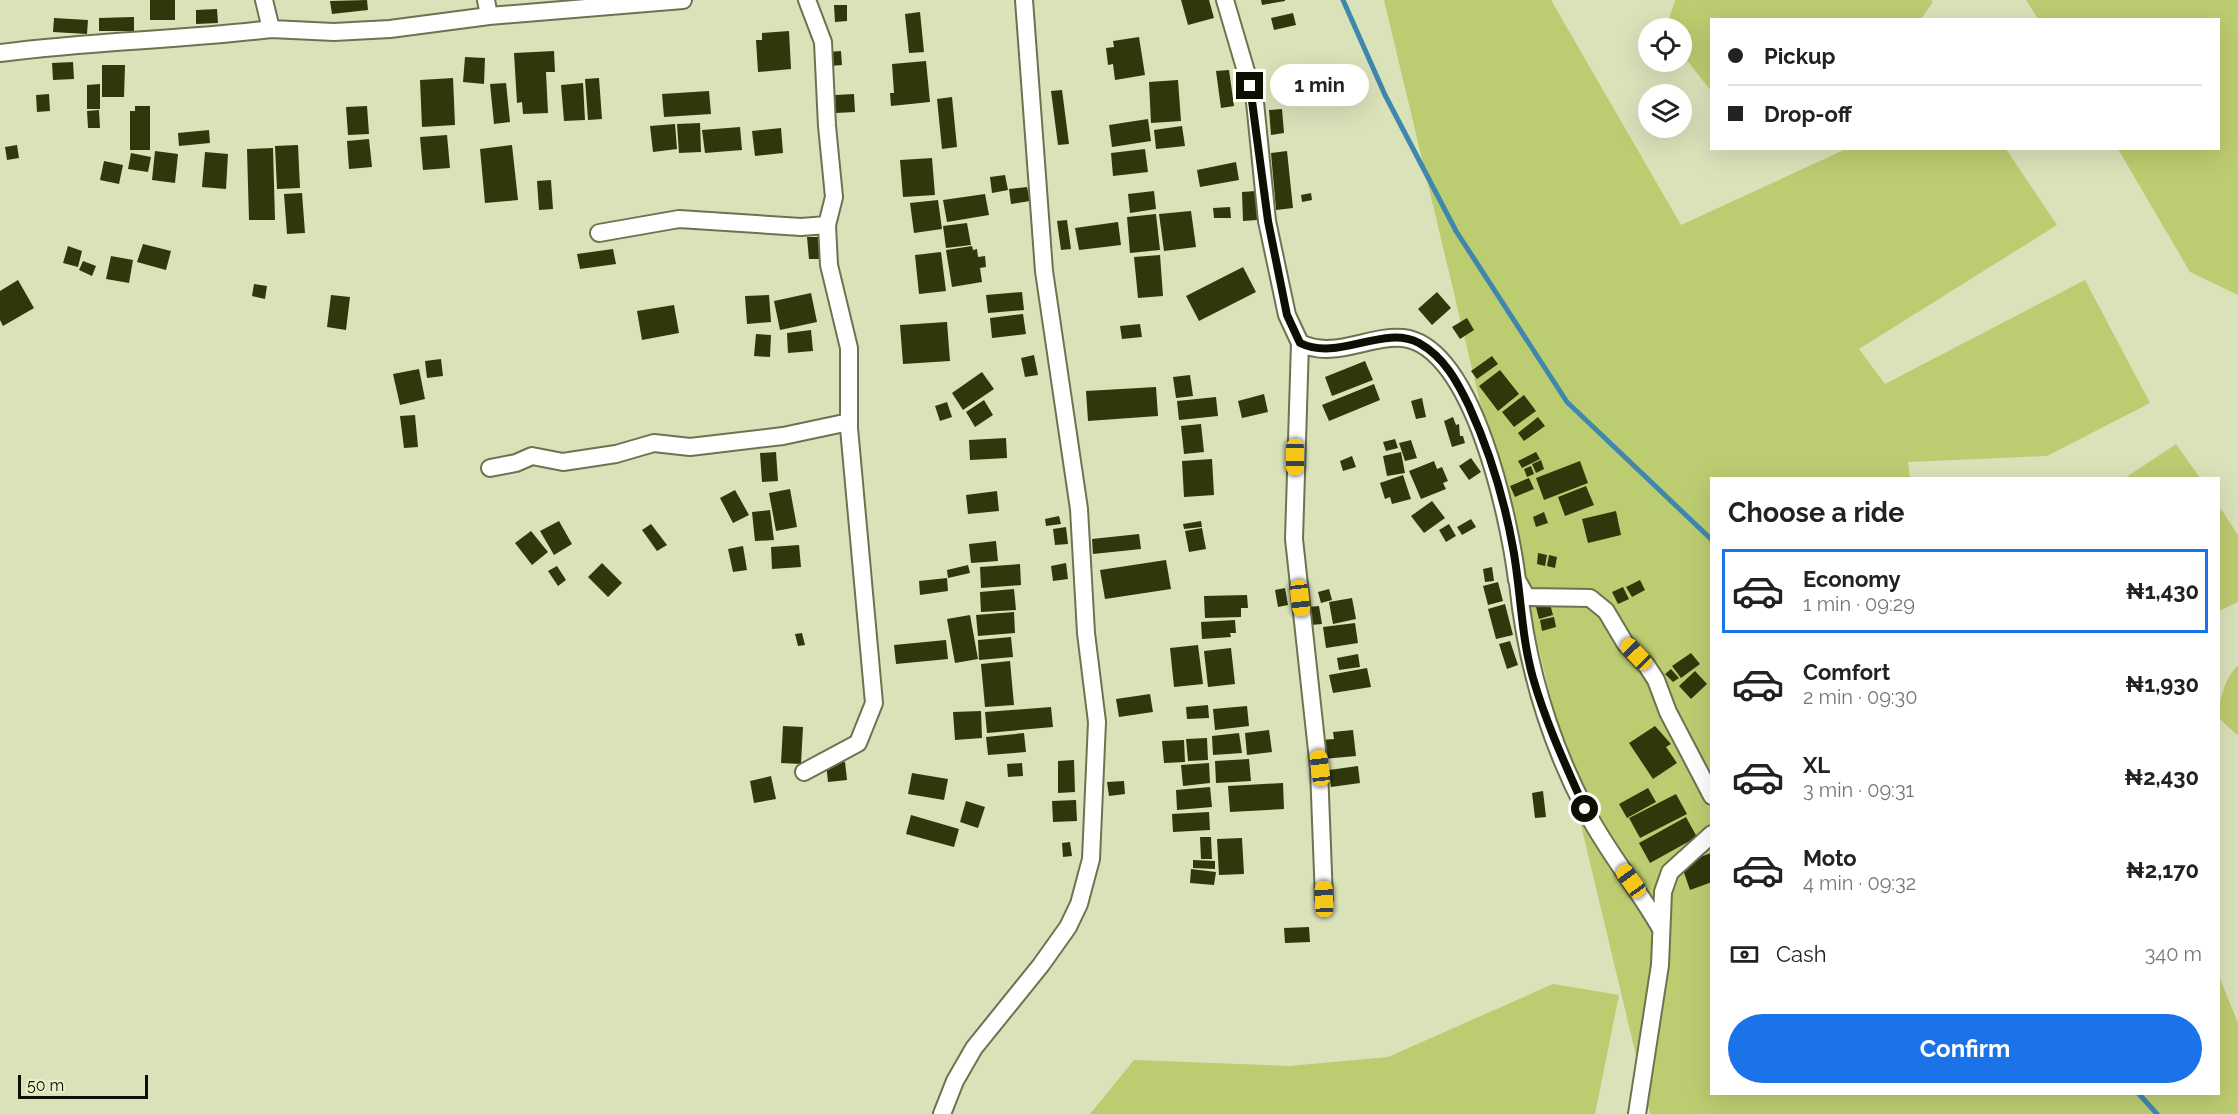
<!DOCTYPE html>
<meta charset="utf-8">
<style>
:root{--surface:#fff;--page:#f2f2f2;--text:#222;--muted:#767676;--line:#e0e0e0;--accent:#1a73e8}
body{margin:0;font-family:Raleway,sans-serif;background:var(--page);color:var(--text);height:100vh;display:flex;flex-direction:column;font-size:22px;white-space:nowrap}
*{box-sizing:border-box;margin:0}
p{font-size:20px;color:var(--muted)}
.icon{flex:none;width:33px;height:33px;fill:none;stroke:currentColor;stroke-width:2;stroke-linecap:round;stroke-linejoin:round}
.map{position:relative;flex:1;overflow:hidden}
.details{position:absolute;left:1710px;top:477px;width:510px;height:618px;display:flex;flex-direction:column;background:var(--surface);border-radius:0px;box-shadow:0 6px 24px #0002}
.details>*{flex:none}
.top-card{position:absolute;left:1710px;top:18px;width:510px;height:132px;border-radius:0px;box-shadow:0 6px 24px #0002;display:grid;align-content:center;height:132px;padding:0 18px;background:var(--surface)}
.buttons{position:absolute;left:1638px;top:18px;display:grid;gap:12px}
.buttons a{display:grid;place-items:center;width:54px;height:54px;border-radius:50%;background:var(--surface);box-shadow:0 6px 24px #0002;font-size:30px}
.scale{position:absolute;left:18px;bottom:15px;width:130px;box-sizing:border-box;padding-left:6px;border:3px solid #0d0f03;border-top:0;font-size:16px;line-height:21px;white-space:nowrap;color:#0d0f03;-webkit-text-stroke:4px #e7f0c7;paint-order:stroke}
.end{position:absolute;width:27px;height:27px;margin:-14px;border:8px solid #0d0f03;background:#fff;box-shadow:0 0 0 3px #fff}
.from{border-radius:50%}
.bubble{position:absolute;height:42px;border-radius:21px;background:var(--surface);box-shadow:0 6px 24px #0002;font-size:20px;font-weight:700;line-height:42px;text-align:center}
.car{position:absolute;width:18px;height:36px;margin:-18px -9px;border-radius:8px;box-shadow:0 0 4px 2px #0007;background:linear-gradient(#f5c518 24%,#345 0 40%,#f5c518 0 76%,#345 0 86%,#f5c518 0)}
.top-card b{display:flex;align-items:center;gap:21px;height:57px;font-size:22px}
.top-card b+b{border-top:2px solid var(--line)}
.top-card i{width:15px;height:15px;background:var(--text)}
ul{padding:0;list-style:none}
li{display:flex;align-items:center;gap:18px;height:84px;margin:0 12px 9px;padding:0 6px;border:3px solid transparent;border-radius:0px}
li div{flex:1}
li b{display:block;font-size:22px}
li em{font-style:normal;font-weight:700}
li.on{border-color:var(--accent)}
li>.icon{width:54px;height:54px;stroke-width:1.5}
h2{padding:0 18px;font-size:27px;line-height:72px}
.pay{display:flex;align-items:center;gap:15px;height:66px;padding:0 18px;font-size:22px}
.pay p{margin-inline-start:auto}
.primary-button{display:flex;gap:12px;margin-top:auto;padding:12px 18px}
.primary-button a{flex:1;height:69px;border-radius:36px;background:var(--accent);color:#fff;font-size:24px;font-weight:700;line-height:69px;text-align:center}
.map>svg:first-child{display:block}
.green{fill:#bccc70}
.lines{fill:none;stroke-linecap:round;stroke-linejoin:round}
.stream{stroke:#4087ad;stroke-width:5}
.building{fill:#30370b}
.minor-casing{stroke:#6c734f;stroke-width:20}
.minor{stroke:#fff;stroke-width:16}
.route{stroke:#0d0f03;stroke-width:8}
</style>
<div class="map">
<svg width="2238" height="1114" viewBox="0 0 2238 1114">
<rect width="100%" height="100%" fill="#dae2ba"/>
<!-- green -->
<path class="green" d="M1384 0H1551L1681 225 1846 149H2006L2057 225 1859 349 1885 384 2085 280 2150 403 2047 456 1908 462 1910 478H1712V1094H2218L2219 976 2238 1023V1114H1650Z
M1675 0H1931L1933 2 1921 19 1712 20 1711 91 1682 54V28H1666Z
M2026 0H2238V295L2190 272 2118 149 2218 148V20L2038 19Z
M2176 444 2200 478H2125Z
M2219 506 2238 535V602L2219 611Z
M2238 665V736L2219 718C2218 701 2225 678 2238 665Z
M1553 984 1619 995 1595 1114H1090L1134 1060 1289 1066 1388 1057Z"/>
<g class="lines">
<!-- stream -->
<path class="stream" d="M1343 0 1385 95 1456 231 1567 402 1712 540
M2139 1094 2157 1114"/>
</g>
<!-- building -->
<path class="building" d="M150 0H175V20H150Z
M367 0 368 10 332 14 330 1Z
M1181 0H1209L1214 18 1188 25Z
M1261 0H1285V1L1262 5Z
M834 5H847V21L835 22Z
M217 9 218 23 196 24V10Z
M920 12 924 52 909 53 905 14Z
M1293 13 1296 25 1274 30 1271 18Z
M134 17V31H99V18Z
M54 18 88 20 87 34 53 32Z
M789 31 791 69 758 72 756 40H762V33Z
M1139 37 1145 75 1115 80 1113 64 1108 65 1106 48 1114 47 1113 41Z
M554 51 555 72H546L548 113 523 114 522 102 517 103 514 53Z
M841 51 842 65 829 66 828 52Z
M465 57 485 58 484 84 463 82Z
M926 61 930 102 891 106 890 93H894L892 64Z
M73 62 74 79 53 80 52 63Z
M102 65H125L124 97H102Z
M1229 70 1234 106 1221 108 1216 71Z
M453 78 455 125 422 127 420 80Z
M599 78 602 119 588 120 585 79Z
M1178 80 1181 121 1151 123 1149 82Z
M1306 80 1308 102 1289 104 1287 81Z
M506 83 510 122 494 124 490 84Z
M583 83 585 120 564 121 561 85Z
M100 84V109H87V85Z
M1062 90 1069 144 1058 145 1051 91Z
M709 91 711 114 664 117 662 94Z
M49 94 50 111 37 112 36 95Z
M854 94 855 112 836 113 835 95Z
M952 97 957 147 942 149 937 99Z
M135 106H150V150H130V111H135Z
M367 106 369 134 348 135 346 107Z
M1282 109 1284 133 1271 135 1269 110Z
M99 110 100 128H88L87 111Z
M1148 119 1151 141 1112 147 1109 125Z
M700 123 701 152 679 153 677 124Z
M675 124 677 149 653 152 650 126Z
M1182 126 1185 146 1156 149 1154 130Z
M740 127 742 150 705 153 702 130Z
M781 128 783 153 755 156 752 131Z
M209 130 210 143 179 146 178 133Z
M447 135 450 168 423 170 420 137Z
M369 139 372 167 349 169 347 141Z
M17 145 19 158 7 160 5 147Z
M298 145 300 188 277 189 275 146Z
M512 145 518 200 485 203 480 149Z
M273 148 275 220H249L247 149Z
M1145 149 1148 172 1113 176 1111 153Z
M155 151 178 154 175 183 152 180Z
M1287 151 1293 208 1276 210 1271 153Z
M205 152 228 154 226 189 202 187Z
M131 153 151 157 148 172 128 169Z
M932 158 935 195 903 197 900 160Z
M104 161 123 165 119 184 100 180Z
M1236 162 1239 180 1200 187 1197 170Z
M1005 175 1008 190 992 193 990 177Z
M551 180 553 209 539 210 537 181Z
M1027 187 1030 201 1011 204 1009 189Z
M1154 191 1156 209 1130 213 1128 194Z
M1256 191 1257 220 1243 221 1242 192Z
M302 193 305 233 287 234 284 194Z
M1311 193 1312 200 1302 202 1301 195Z
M985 194 989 215 947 222 943 200Z
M938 200 942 229 914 233 910 203Z
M1230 207 1231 218H1214L1213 208Z
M1191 211 1196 247 1164 251 1159 214Z
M1156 214 1160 250 1130 253 1127 217Z
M1067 220 1071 249 1061 250 1057 221Z
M1118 222 1121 245 1079 250 1075 228Z
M967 223 971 245 946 248 943 226Z
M807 237H818L820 259H809Z
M143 244 171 251 166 270 137 262Z
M68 246 82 251 78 267 63 263Z
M972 246 973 250 977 249 978 257 985 256 986 267 980 268 982 282 952 287 946 250Z
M613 249 616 264 580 269 577 254Z
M941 252 946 291 919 294 915 255Z
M1160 255 1163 296 1138 298 1134 257Z
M111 256 133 260 129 283 106 279Z
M83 261 96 266 92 276 79 270Z
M1243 267 1256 292 1199 321 1186 296Z
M18 280 34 308 3 326 0 320V291Z
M254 284 267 286 265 299 252 296Z
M1022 292 1024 310 988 313 986 295Z
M1437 292 1451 308 1432 325 1418 309Z
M811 293 817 322 780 330 774 301Z
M331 295 350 297 346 330 327 327Z
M769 295 771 322 747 324 745 296Z
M674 305 679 333 642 340 637 311Z
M1023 314 1026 334 992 338 990 318Z
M1467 318 1474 330 1460 339 1452 327Z
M947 322 950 361 903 364 900 325Z
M1140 324 1142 337 1122 339 1120 326Z
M811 330 813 351 788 353 787 333Z
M756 334 771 335 770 357 754 356Z
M1034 355 1038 375 1025 377 1021 358Z
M1492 356 1498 364 1477 379 1471 371Z
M441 359 443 376 427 378 425 361Z
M1365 361 1373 380 1332 396 1325 377Z
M419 369 425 399 400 405 393 374Z
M1500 370 1519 394 1498 411 1479 386Z
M982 372 994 389 963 410 952 393Z
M1190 375 1193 396 1176 398 1173 377Z
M1374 384 1380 400 1329 421 1322 405Z
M1156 387 1158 416 1088 421 1086 391Z
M1264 394 1268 412 1242 418 1238 401Z
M1524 395 1536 411 1514 427 1502 412Z
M1216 397 1218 416 1179 420 1177 401Z
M1422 398 1426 417 1416 419 1411 401Z
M984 400 993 415 975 427 966 412Z
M947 402 952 417 940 421 935 406Z
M415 415 418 447 404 448 400 416Z
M1453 417 1456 425 1459 424 1460 436H1463L1465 443 1452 447 1444 421Z
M1538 417 1545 426 1524 441 1518 433Z
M1201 424 1204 452 1184 454 1181 426Z
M1006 438 1007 458 970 460 969 440Z
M1395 439 1398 448 1386 451 1383 442Z
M1411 440 1417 458 1405 461 1399 443Z
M776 452 778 481 762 482 760 453Z
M1401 452 1405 473 1387 476 1383 456Z
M1536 452 1540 459 1522 468 1518 461Z
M1352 456 1356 467 1343 471 1340 461Z
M1471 458 1481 472 1469 480 1459 466Z
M1212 459 1214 495 1184 497 1182 461Z
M1541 460 1544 469 1536 473 1532 464Z
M1434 461 1437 469 1442 467 1448 481 1443 483 1446 489 1421 499 1409 471Z
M1580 461 1588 483 1544 500 1536 478Z
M1531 466 1534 474 1527 477 1524 469Z
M1403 475 1411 499 1392 504 1390 497 1385 499 1380 483Z
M1529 478 1534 489 1515 497 1510 486Z
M1586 486 1594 505 1565 516 1558 497Z
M790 489 797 527 776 531 769 493Z
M735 490 749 515 733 523 720 498Z
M997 491 999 511 968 514 966 495Z
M1432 501 1445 518 1424 533 1411 516Z
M770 510 774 540 755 541 752 512Z
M1616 511 1621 535 1588 543 1582 519Z
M1544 512 1548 523 1536 527 1533 517Z
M1059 516 1061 524 1046 526 1045 519Z
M1471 519 1476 527 1462 535 1457 527Z
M559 521 572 544 554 555 540 531Z
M1201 521 1202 527 1184 529 1183 524Z
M651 524 667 545 657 551 642 530Z
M1449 524 1456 536 1446 542 1439 530Z
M1066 527 1068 544 1055 545 1053 529Z
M1202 528 1206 549 1189 552 1185 531Z
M531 531 548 552 532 565 515 543Z
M1139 534 1141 549 1093 554 1092 539Z
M996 541 998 561 971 563 969 544Z
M799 545 801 567 772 569 771 547Z
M743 546 747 570 733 572 728 549Z
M1538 553 1547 555 1545 566 1537 564Z
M1549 555 1557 557 1555 568 1547 566Z
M1166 560 1171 589 1105 599 1100 570Z
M602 563 622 583 608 597 588 577Z
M1066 563 1068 579 1053 581 1051 566Z
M1020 564 1021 585 981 588 980 567Z
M968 565 970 573 948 578 947 570Z
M557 566 566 580 558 586 548 571Z
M1492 567 1494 581 1485 582 1483 569Z
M947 578 948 591 920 595 919 581Z
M1640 580 1645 590 1632 597 1626 587Z
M1498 582 1503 601 1488 605 1483 586Z
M1623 587 1629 599 1618 604 1612 592Z
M1285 588 1288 605 1278 607 1275 590Z
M1014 589 1016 610 981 612 980 592Z
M1329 589 1332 600 1321 603 1318 592Z
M1247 595 1248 608H1241V617L1205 618 1204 596Z
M1352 598 1356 619 1333 624 1329 602Z
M1505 604 1513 635 1496 639 1488 609Z
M1550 604 1553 615 1539 619 1536 607Z
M1319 606 1322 624 1311 625 1308 607Z
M1014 612 1015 633 978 636 976 615Z
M970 615 978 659 955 663 947 619Z
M1554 617 1556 627 1542 631 1540 620Z
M1235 620 1236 633H1230L1231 637 1202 639 1201 622Z
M1355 623 1358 643 1326 648 1323 627Z
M802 633 805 645 798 646 795 634Z
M1011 637 1013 657 979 660 978 640Z
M946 640 948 659 896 664 894 645Z
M1510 641 1518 665 1507 669 1499 644Z
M1198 645 1203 684 1174 687 1170 648Z
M1231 648 1235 684 1208 687 1204 651Z
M1691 653 1700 664 1681 678 1672 666Z
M1358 654 1360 667 1339 670 1337 658Z
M1010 661 1014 705 985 707 981 664Z
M1367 668 1371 687 1333 693 1329 675Z
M1671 669 1679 678 1673 682 1665 674Z
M1695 671 1707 684 1691 699 1679 686Z
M1150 694 1153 712 1119 717 1116 699Z
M1208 705 1209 718 1187 719 1186 707Z
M1247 706 1249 726 1215 730 1213 709Z
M1051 707 1053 727 987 733 985 712Z
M981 711 982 738 955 740 953 712Z
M783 726 803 727 801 764 781 763Z
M1655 726 1671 744 1666 747 1677 763 1653 779 1629 743Z
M1269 730 1272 752 1247 755 1245 733Z
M1353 730 1356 756 1323 759 1321 740 1334 739 1333 732Z
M1024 733 1026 752 988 755 986 737Z
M1239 733 1242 753 1213 755 1212 736Z
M1207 738 1208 760 1188 761 1186 739Z
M1184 740 1185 762 1164 763 1162 741Z
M1249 759 1251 781 1216 783 1215 761Z
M1074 760 1075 792 1058 793V761Z
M845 762 847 780 828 782 826 763Z
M1022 763 1023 776 1008 777 1007 764Z
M1209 763 1210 783 1183 786 1181 765Z
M1358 766 1360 783 1331 787 1329 770Z
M912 773 948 779 944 800 908 794Z
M771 776 776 799 754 803 750 781Z
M1124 781 1125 794 1109 796 1107 782Z
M1283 783 1284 809 1230 812 1228 786Z
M1210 787 1212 807 1177 810 1176 790Z
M1648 788 1656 802 1627 818 1619 804Z
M1543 791 1546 817 1535 818 1532 793Z
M1676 794 1687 814 1640 838 1629 818Z
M1076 800 1077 821 1053 822 1052 801Z
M966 801 985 807 978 828 960 822Z
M1209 812 1210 830 1173 832 1172 814Z
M911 815 959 829 954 847 906 834Z
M1686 817 1697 837 1650 863 1639 843Z
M1200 837H1211L1212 859H1201Z
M1242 838 1244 874 1219 875 1217 839Z
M1070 842 1072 856 1063 857 1062 843Z
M1711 853 1712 882 1690 890 1681 864Z
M1193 860 1215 861V869L1193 868Z
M1191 869 1216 872 1214 885 1190 883Z
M1309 927 1310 942 1285 943 1284 928Z"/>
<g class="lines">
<!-- minor casing -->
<g class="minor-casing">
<path id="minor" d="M264 0 271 29 334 32 390 29 489 16 683 0
M486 0 489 16
M1225 0 1255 102 1267 221 1287 315 1300 343C1334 360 1368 335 1403 338 1474 346 1510 523 1517 580L1526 596 1530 597 1590 598 1606 611 1625 643 1647 666 1656 680 1668 712 1712 796
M0 53C90 41 181 40 271 29
M599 233 679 219 801 227 827 225
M1300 343 1294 539 1319 769 1324 899
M490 468 516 463 532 456 563 462 616 454 654 443 690 447 783 436 849 422
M1518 583C1526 662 1548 738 1585 809 1607 852 1638 888 1661 929
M804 772 858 743 874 703 849 428V348L829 265 827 225 834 197 827 126 823 42 807 0
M942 1114 955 1081 974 1048 1041 965 1068 927 1079 904 1091 859 1097 722 1086 633 1079 509 1044 271 1024 0
M1637 1114 1660 965 1663 892 1670 872 1712 834"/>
</g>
<!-- minor -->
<use href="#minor" class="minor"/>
</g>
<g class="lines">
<!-- route -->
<path class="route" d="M1250 86 1268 221 1287 315 1300 343C1339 362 1383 324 1419 343 1444 357 1457 381 1469 406 1490 452 1504 498 1513 548 1521 591 1521 636 1533 678 1546 723 1566 766 1585 809"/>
</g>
</svg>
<div class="buttons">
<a><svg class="icon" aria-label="locate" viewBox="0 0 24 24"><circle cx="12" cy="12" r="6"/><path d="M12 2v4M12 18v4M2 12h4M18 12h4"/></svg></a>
<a><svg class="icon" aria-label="layers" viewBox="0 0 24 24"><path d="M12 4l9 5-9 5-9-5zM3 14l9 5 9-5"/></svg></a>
</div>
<div class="scale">50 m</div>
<i class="end from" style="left:1585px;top:809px"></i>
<i class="end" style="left:1250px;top:86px"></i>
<div class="bubble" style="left:1270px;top:64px;width:99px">1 min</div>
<i class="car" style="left:1295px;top:457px;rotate:180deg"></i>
<i class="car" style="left:1300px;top:598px;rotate:173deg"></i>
<i class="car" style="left:1636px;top:654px;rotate:316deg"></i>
<i class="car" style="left:1320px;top:768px;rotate:353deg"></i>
<i class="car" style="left:1631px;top:881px;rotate:324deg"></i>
<i class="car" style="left:1324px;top:899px;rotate:358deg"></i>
<div class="top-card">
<b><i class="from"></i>Pickup</b>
<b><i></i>Drop-off</b>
</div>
<section class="details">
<h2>Choose a ride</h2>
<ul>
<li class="on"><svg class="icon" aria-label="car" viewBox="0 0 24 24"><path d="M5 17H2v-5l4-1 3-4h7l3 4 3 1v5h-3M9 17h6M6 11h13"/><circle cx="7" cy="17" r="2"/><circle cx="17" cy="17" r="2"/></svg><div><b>Economy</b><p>1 min · 09:29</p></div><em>₦1,430</em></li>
<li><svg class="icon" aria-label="car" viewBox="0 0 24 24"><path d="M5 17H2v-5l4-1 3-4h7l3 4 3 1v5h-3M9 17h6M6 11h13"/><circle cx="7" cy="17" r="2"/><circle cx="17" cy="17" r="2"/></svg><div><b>Comfort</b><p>2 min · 09:30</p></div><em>₦1,930</em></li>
<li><svg class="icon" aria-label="car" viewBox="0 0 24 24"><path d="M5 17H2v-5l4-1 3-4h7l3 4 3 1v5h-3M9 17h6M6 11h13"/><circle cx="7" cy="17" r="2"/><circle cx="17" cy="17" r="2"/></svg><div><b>XL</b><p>3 min · 09:31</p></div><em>₦2,430</em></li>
<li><svg class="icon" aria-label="car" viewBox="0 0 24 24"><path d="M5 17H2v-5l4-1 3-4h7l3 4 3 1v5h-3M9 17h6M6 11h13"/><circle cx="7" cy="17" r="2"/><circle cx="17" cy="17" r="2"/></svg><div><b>Moto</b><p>4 min · 09:32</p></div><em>₦2,170</em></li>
</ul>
<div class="pay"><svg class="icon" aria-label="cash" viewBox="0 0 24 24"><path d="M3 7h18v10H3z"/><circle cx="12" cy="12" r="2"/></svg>Cash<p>340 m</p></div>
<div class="primary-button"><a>Confirm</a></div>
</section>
</div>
